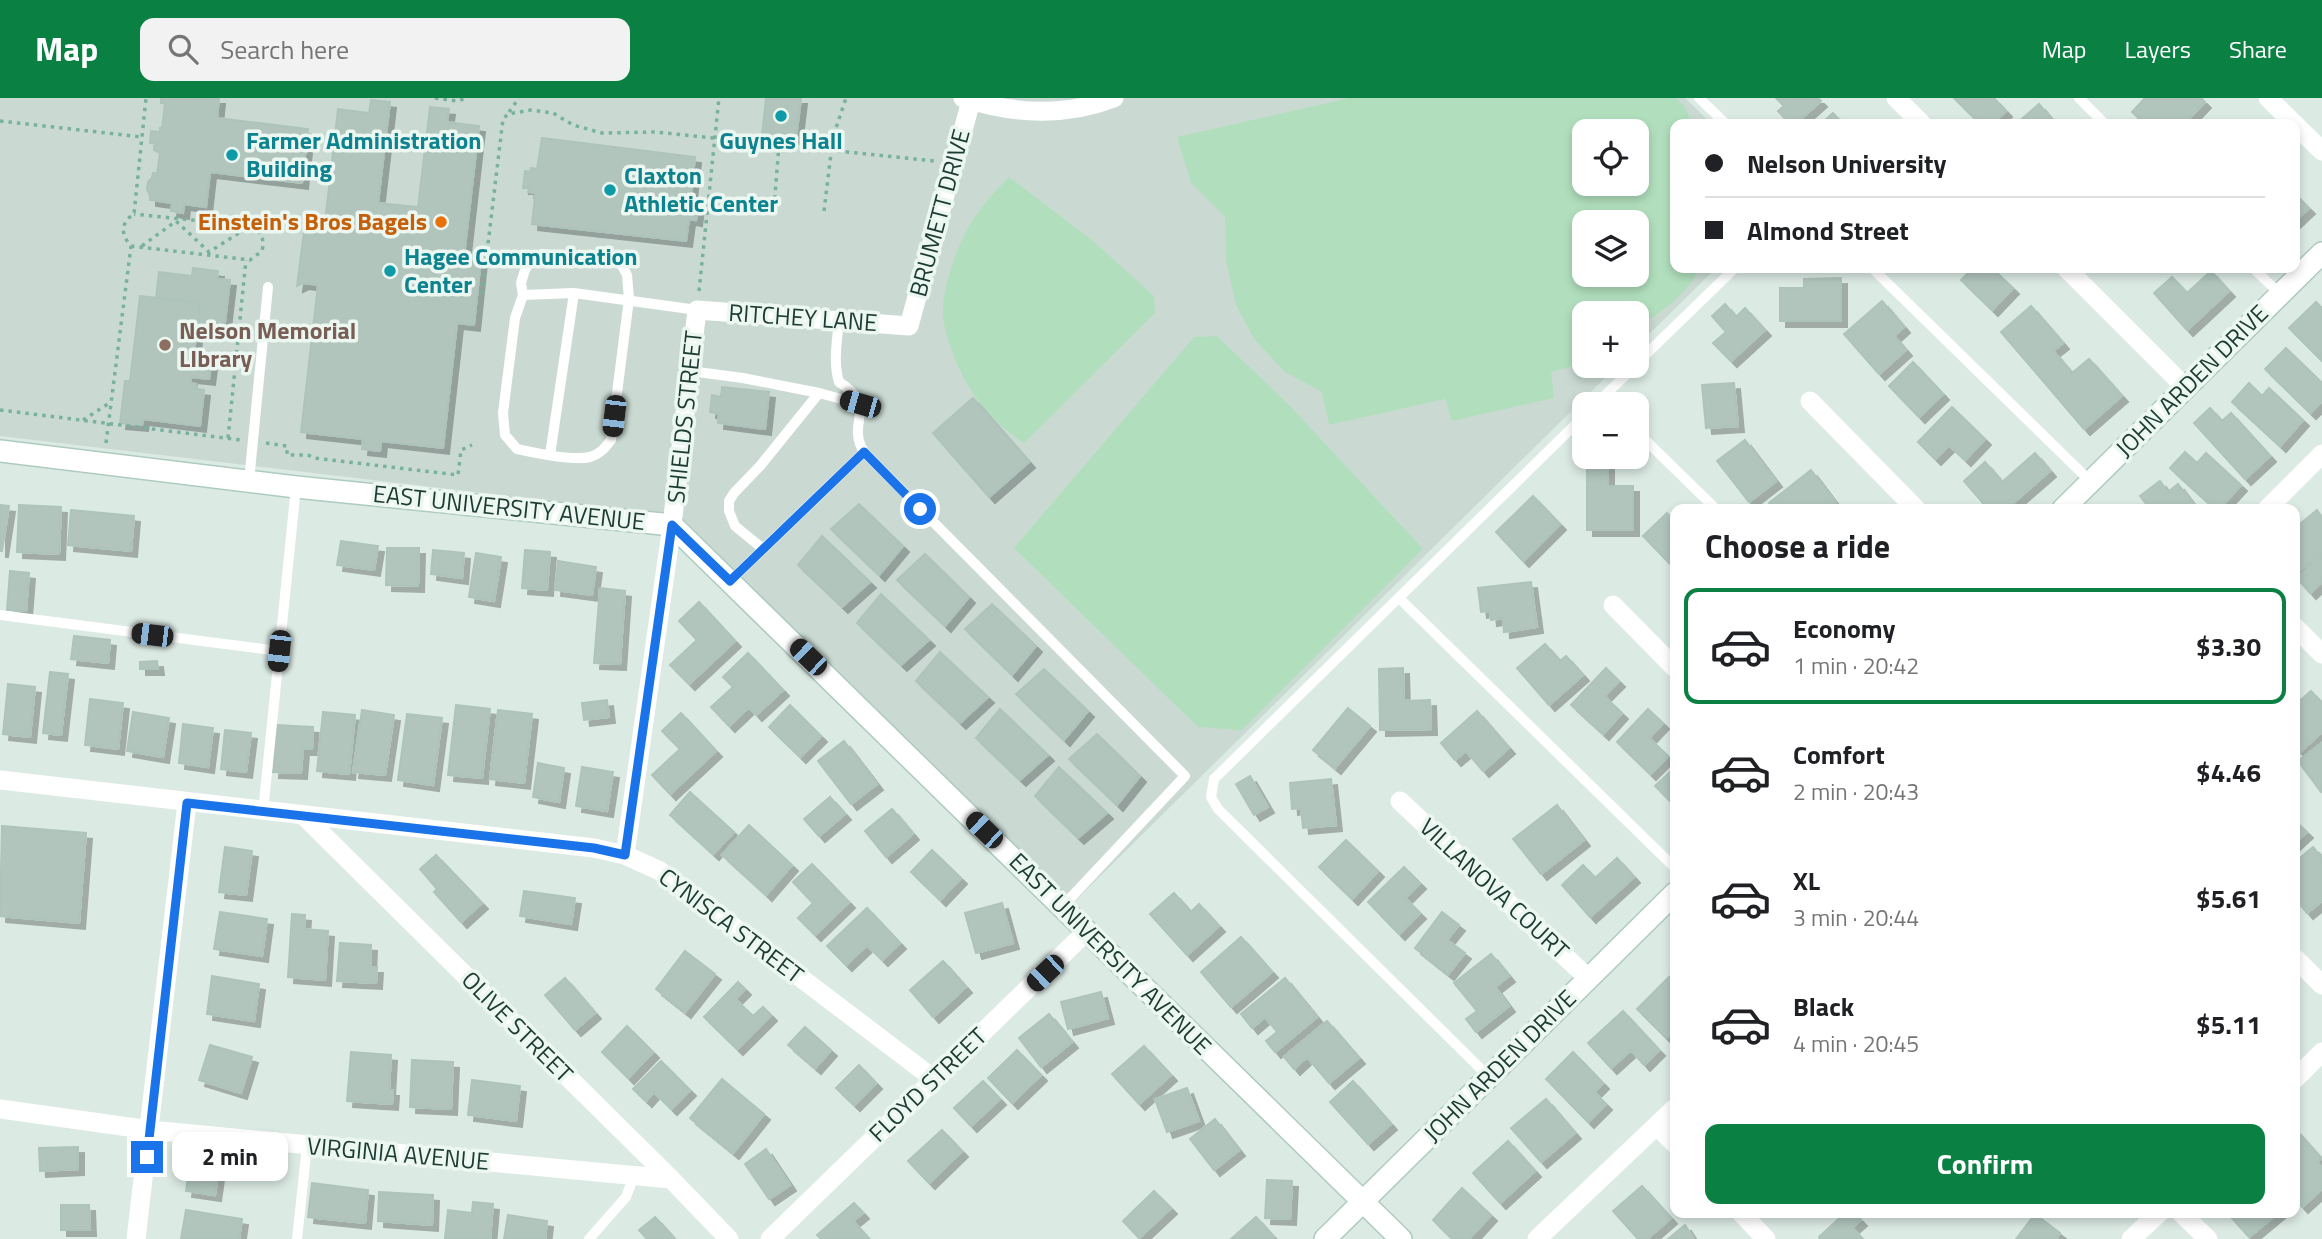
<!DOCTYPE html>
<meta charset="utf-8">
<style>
:root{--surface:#fff;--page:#f2f2f2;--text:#202124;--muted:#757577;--line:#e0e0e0;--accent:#0b8043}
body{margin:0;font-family:"Titillium Web",sans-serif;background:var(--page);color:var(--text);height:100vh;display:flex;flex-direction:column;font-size:26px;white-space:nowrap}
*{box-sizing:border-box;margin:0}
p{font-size:23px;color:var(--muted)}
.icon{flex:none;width:38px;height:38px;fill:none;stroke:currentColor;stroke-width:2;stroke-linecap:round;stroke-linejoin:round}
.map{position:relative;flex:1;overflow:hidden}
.sheet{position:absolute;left:1670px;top:406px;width:630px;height:714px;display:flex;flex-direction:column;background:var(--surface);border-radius:14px;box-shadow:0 4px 10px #0003}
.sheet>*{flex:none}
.top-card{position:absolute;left:1670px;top:21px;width:630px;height:154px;border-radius:14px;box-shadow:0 4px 10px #0003;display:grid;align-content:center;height:154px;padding:0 35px;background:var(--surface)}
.fabs{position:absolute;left:1572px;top:21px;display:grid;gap:14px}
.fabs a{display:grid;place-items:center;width:77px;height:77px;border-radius:14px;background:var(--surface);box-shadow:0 4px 10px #0003;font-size:35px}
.end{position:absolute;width:32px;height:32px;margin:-16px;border:9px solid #1a73e8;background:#fff;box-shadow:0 0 0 4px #fff}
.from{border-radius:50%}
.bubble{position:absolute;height:49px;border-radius:14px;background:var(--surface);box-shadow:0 4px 10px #0003;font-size:23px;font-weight:700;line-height:49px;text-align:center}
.car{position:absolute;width:21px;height:42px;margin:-21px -10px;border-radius:9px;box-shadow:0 0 5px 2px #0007;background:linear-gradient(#222 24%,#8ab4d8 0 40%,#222 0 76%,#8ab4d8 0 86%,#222 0)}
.top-card b{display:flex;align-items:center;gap:24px;height:66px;font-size:26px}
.top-card b+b{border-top:2px solid var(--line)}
.top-card i{width:18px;height:18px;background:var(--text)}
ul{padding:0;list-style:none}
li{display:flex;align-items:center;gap:21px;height:116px;margin:0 14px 10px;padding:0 21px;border:4px solid transparent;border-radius:14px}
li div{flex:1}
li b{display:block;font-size:26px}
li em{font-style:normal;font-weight:700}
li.selected{border-color:var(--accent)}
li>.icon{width:63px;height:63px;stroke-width:1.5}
h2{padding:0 35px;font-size:32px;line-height:84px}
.action{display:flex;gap:14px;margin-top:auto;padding:14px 35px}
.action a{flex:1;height:80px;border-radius:14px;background:var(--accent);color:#fff;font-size:28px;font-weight:700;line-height:80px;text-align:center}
header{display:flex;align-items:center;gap:42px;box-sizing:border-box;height:98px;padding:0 35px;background:var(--accent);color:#fff}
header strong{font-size:33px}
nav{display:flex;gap:38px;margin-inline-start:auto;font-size:24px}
.search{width:490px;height:63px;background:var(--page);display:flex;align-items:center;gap:18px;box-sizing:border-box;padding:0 24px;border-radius:14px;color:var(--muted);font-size:26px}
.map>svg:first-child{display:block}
.built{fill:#cadad3;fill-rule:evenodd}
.green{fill:#b1dfbd;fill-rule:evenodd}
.building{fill:#b1c5bd;stroke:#aec4bb;stroke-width:2;filter:url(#shadow)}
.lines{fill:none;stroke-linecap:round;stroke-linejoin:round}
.secondary-casing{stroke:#aecbc0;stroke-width:24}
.path{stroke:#78b29f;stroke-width:3.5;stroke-dasharray:3.5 5;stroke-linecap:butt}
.lane{stroke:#fff;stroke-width:10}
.street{stroke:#fff;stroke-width:19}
.secondary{stroke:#fff;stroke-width:21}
.route{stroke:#1a73e8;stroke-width:9}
.culture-dot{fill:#0f9aa8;stroke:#ecf7f1;stroke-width:2.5}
.food-dot{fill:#e8710a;stroke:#ecf7f1;stroke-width:2.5}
.education-dot{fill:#8d6e63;stroke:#ecf7f1;stroke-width:2.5}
.labels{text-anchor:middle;stroke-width:7;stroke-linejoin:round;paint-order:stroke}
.culture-label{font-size:24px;font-weight:bold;fill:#0d838f;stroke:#ecf7f1;text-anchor:start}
.street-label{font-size:24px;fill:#1c3b32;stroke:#ecf7f1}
.food-label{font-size:24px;font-weight:bold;fill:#c56008;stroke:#ecf7f1;text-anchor:end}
.education-label{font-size:24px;font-weight:bold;fill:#785e54;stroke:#ecf7f1;text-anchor:start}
</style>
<header>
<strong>Map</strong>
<div class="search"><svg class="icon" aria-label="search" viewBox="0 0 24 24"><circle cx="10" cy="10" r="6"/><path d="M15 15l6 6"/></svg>Search here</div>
<nav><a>Map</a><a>Layers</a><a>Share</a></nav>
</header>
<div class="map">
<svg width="2322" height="1141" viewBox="0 0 2322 1141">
<defs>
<filter id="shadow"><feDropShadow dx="6" dy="6" stdDeviation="0" flood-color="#0004"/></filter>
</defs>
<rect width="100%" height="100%" fill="#dceae4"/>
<!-- built -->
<path class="built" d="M0 0H1685L1712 26H1675V170H1716L1636 249V215H1584V268H1617L1073 805 670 417 0 338ZM1584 33H1636V86H1584ZM1584 124H1636V177H1584Z"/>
<!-- green -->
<path class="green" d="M1349 0H1676L1684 8 1693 26H1675V170H1699C1688 196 1660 216 1636 229V215H1584V265L1551 274 1554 300 1452 323 1445 301 1329 327 1322 294 1285 274 1254 241 1236 207 1226 163 1225 119 1191 85 1177 39ZM1584 33H1636V86H1584ZM1584 124H1636V177H1584Z
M1009 79 1092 142 1154 198 1155 215 1024 345C994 326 973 301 958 268 951 252 944 234 943 216 942 203 946 187 950 174 961 135 980 107 1009 79Z
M1217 238 1291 309 1423 451 1242 632 1198 629 1014 450 1194 239Z"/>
<!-- building -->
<path class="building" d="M161 0H219L217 20 308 31 302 85 210 74 206 109 184 106 183 115 171 113 172 105 150 102V97L147 92 148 84 152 80 153 75 157 76 160 55 154 52V48L159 46 150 45 151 33 160 34V30H162L165 5H161Z
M766 0H801L796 41 762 37Z
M1776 0H1818L1821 3 1795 26H1790L1778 13 1784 8Z
M1954 0H1994L2006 13 1992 26H1980Z
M2145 0H2201L2205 4 2184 26H2145L2132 14Z
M371 2 390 4 378 105 418 109 430 9 449 11 447 24 479 28 464 158 481 160 474 227 457 225 443 350 381 343 380 353 362 351 363 341 301 334 318 187 303 185 297 188 306 118 310 122 325 124 338 11 369 15Z
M2039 6 2054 24 2051 26H2016Z
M1833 15 1843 26H1821Z
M542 40 695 59 690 105 698 106 696 122 689 121 686 143 532 126 535 98V95L528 94 529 90H523L525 73 530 74 531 70 537 71Z
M2294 95 2309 110 2294 124Z
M193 170 218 173 217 181 230 182 224 233 197 230 200 205 156 200 159 174 192 178Z
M1973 170H1992L2013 190 1992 212 1961 182Z
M2211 173 2229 193 2187 232 2154 195 2172 179 2187 195Z
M1841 180V223H1780V190H1804V181Z
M140 198 200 205 193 264 211 266 209 281 191 279 190 285 196 286 195 291 204 292 200 328 143 321 142 327 120 325 125 283H130Z
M1882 203 1904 229 1894 238 1906 252 1879 276 1844 236Z
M2316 204 2322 210V263L2289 230Z
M1725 206 1736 219 1745 210 1765 232 1731 263 1713 245 1726 234 1712 218Z
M2031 208 2063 245 2053 253 2072 275 2089 261 2122 298 2084 331 2001 234Z
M2286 250 2322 285V303L2310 315 2265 271Z
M1913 264 1943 296 1919 319 1889 288Z
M1734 285 1738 328 1706 330 1702 287Z
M2249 285 2262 298 2269 290 2303 322 2280 348 2232 304Z
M722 289 769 294 765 331 718 325 719 316 710 314 712 297 721 299Z
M973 300 1029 364 989 399 933 335Z
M1952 309 1985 341 1965 362 1949 347 1935 361 1918 344Z
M2210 310 2222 323 2231 315 2270 358 2245 381 2194 325Z
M1745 342 1776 383 1749 404 1717 363Z
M2185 354 2197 365 2206 355 2241 387 2219 411H2215L2170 370Z
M2035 355 2050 373 2006 411H1988L1964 383 1985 364 2002 384Z
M1587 365H1608V388H1633V432H1587Z
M1811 372 1836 405 1829 411H1774L1769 405Z
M2160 383 2168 394 2178 386 2197 411H2150L2140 398Z
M1533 398 1560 426 1523 463 1496 434Z
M859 406 903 448 879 477 831 431Z
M0 407 9 408 2 453H0Z
M19 407 61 409 59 456 17 454Z
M71 412 134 418 131 453 68 447Z
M2317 412 2322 419V454L2294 477V431Z
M1667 415 1675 423V471L1643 438Z
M822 438 870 484 842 509 798 467Z
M341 443 378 448 374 472 337 467Z
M387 450H419L418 488 386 487Z
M433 452 464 455 462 480 431 476Z
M525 452 550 454 547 492 522 490Z
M476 455 501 459 494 503 469 499Z
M925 456 969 499 945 528 897 482Z
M2322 457V484L2310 495 2297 480Z
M558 463 596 469 592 497 555 492Z
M10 473 29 475 26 513 7 512Z
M1531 484 1537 529 1504 534 1503 520 1491 522 1490 513 1481 514 1478 490Z
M600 490 625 493 620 566 594 565Z
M881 496 929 542 901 567 857 525Z
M699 504 735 543 689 586 670 567 697 542 679 523Z
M992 506 1036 548 1012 577 965 531Z
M74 538 110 542 108 565 71 561Z
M1545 546 1560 563 1566 558 1583 577 1549 607 1517 570Z
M940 554 988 599 960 625 916 583Z
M748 555 783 592 756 617 749 609 729 628 711 609 733 589 723 579Z
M157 563 158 571H140V564Z
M1403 570 1404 603 1430 602 1431 631 1380 632 1379 571Z
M1606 570 1619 583 1604 598 1622 615 1603 636 1571 607Z
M1044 571 1088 613 1064 642 1016 596Z
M50 574 68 576 61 637 43 635Z
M8 586 35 589 30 639 3 636Z
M2311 593 2322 605V634L2300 654 2294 648V608Z
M90 601 123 605 118 651 85 647Z
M607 602 609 619 584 622 582 605Z
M456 607 490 611 482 680 448 677Z
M790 607 821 638 800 659 769 629Z
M1348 610 1370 628 1335 670 1313 652Z
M1000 611 1048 657 1020 682 976 640Z
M1648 611 1663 625 1649 640 1668 658 1650 676 1617 644Z
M362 612 394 617 385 677 353 674Z
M498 612 532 616 524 685 490 681Z
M1477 613 1509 650 1483 673 1466 653 1455 662 1441 645Z
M133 614 169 620 163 659 127 653Z
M323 614 355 617 349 676 317 673Z
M681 615 716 653 670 696 652 677 680 651 662 633Z
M407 616 442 620 433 687 398 682Z
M183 626 213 630 208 669 179 665Z
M276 627 313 629 312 651H303L301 675 273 674Z
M225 632 251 635 246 674 221 671Z
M1097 636 1140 678 1117 707 1069 661Z
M844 643 877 686 851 706 818 663Z
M2322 645V693L2321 694 2298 663Z
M538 665 564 670 559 704 533 699Z
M582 669 613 674 607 713 576 708Z
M1059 669 1107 715 1078 740 1035 698Z
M1671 673 1675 677V708L1655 688Z
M1250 678 1268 709 1254 717 1236 686Z
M1331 681 1336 727 1303 730 1301 710 1292 711 1290 685Z
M690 694 734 734 713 756 670 717Z
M830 699 845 716 819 738 804 721Z
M1557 707 1584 742 1541 776 1513 741Z
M892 711 913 736 886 759 865 733Z
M2294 722 2307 734 2294 746Z
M749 727 792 767 766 797 722 757Z
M2 728 86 735 79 825 0 818Z
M1346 742 1378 773 1352 801 1319 769Z
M225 749 252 753 246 797 219 794Z
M2313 749 2322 760V803L2307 815 2294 799V765Z
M932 752 961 780 940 802 911 774Z
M436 757 482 805 461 824 434 794 437 791 420 771Z
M1617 760 1634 779 1590 819 1562 787 1583 767 1595 780Z
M812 766 849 804 815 837 798 820 813 805 793 784Z
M1404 769 1420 785 1405 800 1420 815 1399 836 1368 804Z
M524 793 575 800 571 826 520 818Z
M1174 795 1191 814 1199 806 1219 828 1187 857 1150 816Z
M1002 805 1013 845 976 855 965 815Z
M867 810 900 845 882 862 867 847 846 867 827 848Z
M220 814 267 821 262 858 214 851Z
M1442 814 1459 827 1447 842 1465 855 1448 876 1415 850Z
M292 816 305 817 304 831 328 833 325 882 288 879Z
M1241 839 1272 874 1231 909 1201 874Z
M340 845 371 847 370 869H377L376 885 337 883Z
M685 853 715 876 685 914 656 891Z
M1491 856 1509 878 1495 889 1509 908 1476 934 1466 921 1477 913 1454 885Z
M943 863 966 889 933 919 910 892Z
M212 878 259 886 254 923 207 916Z
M1669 879 1675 885V932L1666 940 1637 911Z
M565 880 595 915 575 932 545 897Z
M1285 880 1317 919 1275 954 1266 943 1277 934 1265 919 1252 930 1241 916Z
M738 884 745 891 735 901 753 918 763 909 771 917 737 951 704 919Z
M1101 894 1108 920 1068 931 1061 904Z
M1623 913 1659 952 1644 967 1631 952 1611 970 1588 945Z
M1049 916 1072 944 1041 969 1019 940Z
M1327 923 1359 960 1329 985 1307 959 1294 971 1284 959Z
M627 928 653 954 628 980 602 954Z
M805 929 831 952 815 970 788 947Z
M210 947 252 959 241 995 199 982Z
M1144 948 1171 977 1139 1006 1112 976Z
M1017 952 1041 977 1012 1005 988 980Z
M351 954 391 957 389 992H393L392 1006 347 1003Z
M1573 954 1603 985 1594 994 1606 1006 1588 1024 1546 981Z
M412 962 453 964 451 1011 410 1009Z
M661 963 690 992 671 1011 654 994 646 1003 633 991Z
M859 967 876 985 854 1007 836 990Z
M722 981 764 1016 733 1055 690 1020Z
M472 982 520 988 516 1023 468 1017Z
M983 983 1000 1001 971 1028 954 1010Z
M1353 983 1391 1026 1368 1046 1330 1004Z
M1187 990 1199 1023 1167 1034 1155 1001Z
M1546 1001 1575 1035 1541 1064 1511 1030Z
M1215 1021 1239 1052 1214 1072 1190 1041Z
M942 1032 962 1053 929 1085 908 1063Z
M2296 1032 2321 1060 2317 1064 2322 1070V1091L2302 1109 2294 1100Z
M1508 1043 1535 1073 1500 1105 1473 1075Z
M78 1049V1071L40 1073 39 1050Z
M766 1051 790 1087 769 1101 745 1066Z
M191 1058 220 1062 215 1097 186 1093Z
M1267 1082 1292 1083 1290 1121 1265 1120Z
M312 1085 368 1092 365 1125 308 1119Z
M1642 1088 1671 1120 1647 1141H1638L1613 1113Z
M1462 1090 1491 1117 1469 1141H1452L1433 1122Z
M1154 1093 1171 1110 1139 1140 1123 1123Z
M379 1094 433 1097 432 1127 378 1123Z
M473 1104 493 1106 490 1141 445 1140 448 1112 472 1115Z
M854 1105 863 1115 853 1123 869 1141H821L817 1137Z
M61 1107H89L90 1132H61Z
M186 1112 242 1121 239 1141H181Z
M1845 1115H1854L1861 1122 1852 1130 1863 1141H1820L1819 1139Z
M2236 1115H2278L2249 1139 2231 1119Z
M2035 1116 2060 1135 2056 1141H2016Z
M508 1117 547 1123 545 1141H504Z
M655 1119 675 1141H647L639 1132Z
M1256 1119 1274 1139 1271 1141H1231Z
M1685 1127 1694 1141H1668Z"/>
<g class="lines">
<!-- secondary casing -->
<g class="secondary-casing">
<path id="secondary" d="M0 353 296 389 672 427 1401 1141
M2063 411 2322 155
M1325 1141 1675 795"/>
</g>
<!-- path -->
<path class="path" d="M435 0 457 3 467 0
M509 14 519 0
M0 23 142 39
M774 109 779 47
M824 113 833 39 846 0
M131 148 250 162 262 153C265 141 261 132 249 128L134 116
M142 148 176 123 209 154 250 128
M699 193 719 0
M482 196 503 21 508 16 531 12 553 15 573 27 602 35 656 34 934 63
M0 312 241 342
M83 322 111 304
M228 340 246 162
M106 345 131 148C120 136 121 124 134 116L146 0
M266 345 287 348V357H308L314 360 458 377 461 352 472 347"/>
<!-- lane -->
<path class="lane" d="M1699 0 1726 26
M2079 0 2105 26
M1872 170 2091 384
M2253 170 2280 196
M523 197 521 185 525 172 531 162 542 156 620 164 627 177 629 201 611 342C605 350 600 356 590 359 571 363 536 355 517 351L505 337 503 315 515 220 523 197 574 195 697 212
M839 223C837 243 833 265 839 284 880 310 845 323 864 354
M1636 266 1735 170
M690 273 743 280 819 295
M1596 306 1635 268
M1636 333 1716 411
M550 357 574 195
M249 383 268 189
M763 451 735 428 729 413V403L734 395 760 368 819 295 860 306
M730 483 864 354 1185 678 1062 809
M1399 500 1675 770
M0 517 279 553
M263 714 296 389
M1488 978 1218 711 1211 699 1214 681 1584 318
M297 1141 307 1048
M589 1141 626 1099 634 1078"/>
<!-- street -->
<path class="street" d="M963 0C1013 16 1065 19 1114 0
M1896 0 1922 26
M2268 0 2322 53
M2066 170 2185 289
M1810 303 1916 411
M2267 411 2322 356
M1613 507 1675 570
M2294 528 2322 556
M0 682 594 750 625 757 660 773 934 981
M1400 703 1588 880
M304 718 671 1081 729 1141
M625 757 672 427 697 212 909 228 971 3
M2294 859 2322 887
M2294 982 2322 954
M0 1011 150 1032 671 1081
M1657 1028 1675 1046
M1741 1115 1766 1141
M2181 1115 2208 1141
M136 1141 187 705
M770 1141 1087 833
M1537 1141 1675 1010
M2131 1141 2159 1115"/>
<!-- secondary -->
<use href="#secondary" class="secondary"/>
</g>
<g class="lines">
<!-- route -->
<path class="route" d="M147 1059 187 705 594 750 625 757 672 427 730 483 864 354 920 411"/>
</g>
<!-- markers -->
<g class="culture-dot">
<circle cx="781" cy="18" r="7"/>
<circle cx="232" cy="57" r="7"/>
<circle cx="610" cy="92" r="7"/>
<circle cx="390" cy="173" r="7"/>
</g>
<circle class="food-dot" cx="441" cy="124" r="7"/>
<circle class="education-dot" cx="165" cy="247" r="7"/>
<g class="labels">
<!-- culture labels -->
<g class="culture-label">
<text x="246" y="51">Farmer Administration<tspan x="246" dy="28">Building</tspan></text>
<text x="781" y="51" text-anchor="middle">Guynes Hall</text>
<text x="624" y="86">Claxton<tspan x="624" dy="28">Athletic Center</tspan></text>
<text x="404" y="167">Hagee Communication<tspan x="404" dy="28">Center</tspan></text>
</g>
<!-- street labels -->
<g class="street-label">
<text transform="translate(940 115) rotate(-75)" y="8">BRUMETT DRIVE</text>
<text transform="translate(803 220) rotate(4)" y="8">RITCHEY LANE</text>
<text transform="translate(2192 283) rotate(-45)" y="8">JOHN ARDEN DRIVE</text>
<text transform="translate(685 319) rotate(-84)" y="8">SHIELDS STREET</text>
<text transform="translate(509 410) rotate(6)" y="8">EAST UNIVERSITY AVENUE</text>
<text transform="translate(1494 791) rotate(43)" y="8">VILLANOVA COURT</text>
<text transform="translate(731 828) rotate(37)" y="8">CYNISCA STREET</text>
<text transform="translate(1110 856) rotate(45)" y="8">EAST UNIVERSITY AVENUE</text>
<text transform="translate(517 929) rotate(45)" y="8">OLIVE STREET</text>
<text transform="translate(1500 968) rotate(-45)" y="8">JOHN ARDEN DRIVE</text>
<text transform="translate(928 987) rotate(-44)" y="8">FLOYD STREET</text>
<text transform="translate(398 1056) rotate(5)" y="8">VIRGINIA AVENUE</text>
</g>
<!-- food labels -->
<g class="food-label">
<text x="427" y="132">Einstein's Bros Bagels</text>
</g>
<!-- education labels -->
<g class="education-label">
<text x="179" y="241">Nelson Memorial<tspan x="179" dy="28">LIbrary</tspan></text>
</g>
</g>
</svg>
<div class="fabs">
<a><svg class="icon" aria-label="locate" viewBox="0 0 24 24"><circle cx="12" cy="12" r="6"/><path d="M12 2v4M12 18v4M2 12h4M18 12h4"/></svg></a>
<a><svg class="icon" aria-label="layers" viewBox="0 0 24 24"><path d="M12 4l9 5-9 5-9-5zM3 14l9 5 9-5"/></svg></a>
<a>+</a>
<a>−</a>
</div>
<i class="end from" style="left:920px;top:411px"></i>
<i class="end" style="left:147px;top:1059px"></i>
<div class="bubble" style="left:172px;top:1034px;width:116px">2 min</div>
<i class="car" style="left:860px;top:306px;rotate:286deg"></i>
<i class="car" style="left:614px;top:318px;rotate:187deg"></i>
<i class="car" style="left:152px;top:537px;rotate:277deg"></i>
<i class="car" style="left:279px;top:553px;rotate:186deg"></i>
<i class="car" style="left:808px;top:559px;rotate:314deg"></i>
<i class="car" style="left:984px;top:732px;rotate:314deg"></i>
<i class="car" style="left:1045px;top:875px;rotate:226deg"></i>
<div class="top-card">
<b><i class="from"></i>Nelson University</b>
<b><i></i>Almond Street</b>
</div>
<section class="sheet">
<h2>Choose a ride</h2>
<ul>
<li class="selected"><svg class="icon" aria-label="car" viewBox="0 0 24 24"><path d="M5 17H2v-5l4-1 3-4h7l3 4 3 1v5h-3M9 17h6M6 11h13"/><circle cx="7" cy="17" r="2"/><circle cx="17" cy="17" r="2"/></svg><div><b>Economy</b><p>1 min · 20:42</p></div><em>$3.30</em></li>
<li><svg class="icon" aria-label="car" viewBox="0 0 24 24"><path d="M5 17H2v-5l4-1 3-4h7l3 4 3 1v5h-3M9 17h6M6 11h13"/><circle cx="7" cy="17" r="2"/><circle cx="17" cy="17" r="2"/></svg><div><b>Comfort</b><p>2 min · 20:43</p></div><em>$4.46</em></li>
<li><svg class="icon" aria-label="car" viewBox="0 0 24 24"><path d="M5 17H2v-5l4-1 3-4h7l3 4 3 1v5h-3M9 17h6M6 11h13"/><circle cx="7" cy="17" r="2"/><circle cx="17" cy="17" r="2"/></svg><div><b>XL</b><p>3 min · 20:44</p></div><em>$5.61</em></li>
<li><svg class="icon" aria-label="car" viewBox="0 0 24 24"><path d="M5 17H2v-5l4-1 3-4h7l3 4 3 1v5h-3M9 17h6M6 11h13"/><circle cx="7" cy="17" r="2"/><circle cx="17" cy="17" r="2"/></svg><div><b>Black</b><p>4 min · 20:45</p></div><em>$5.11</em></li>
</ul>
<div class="action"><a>Confirm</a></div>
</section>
</div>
